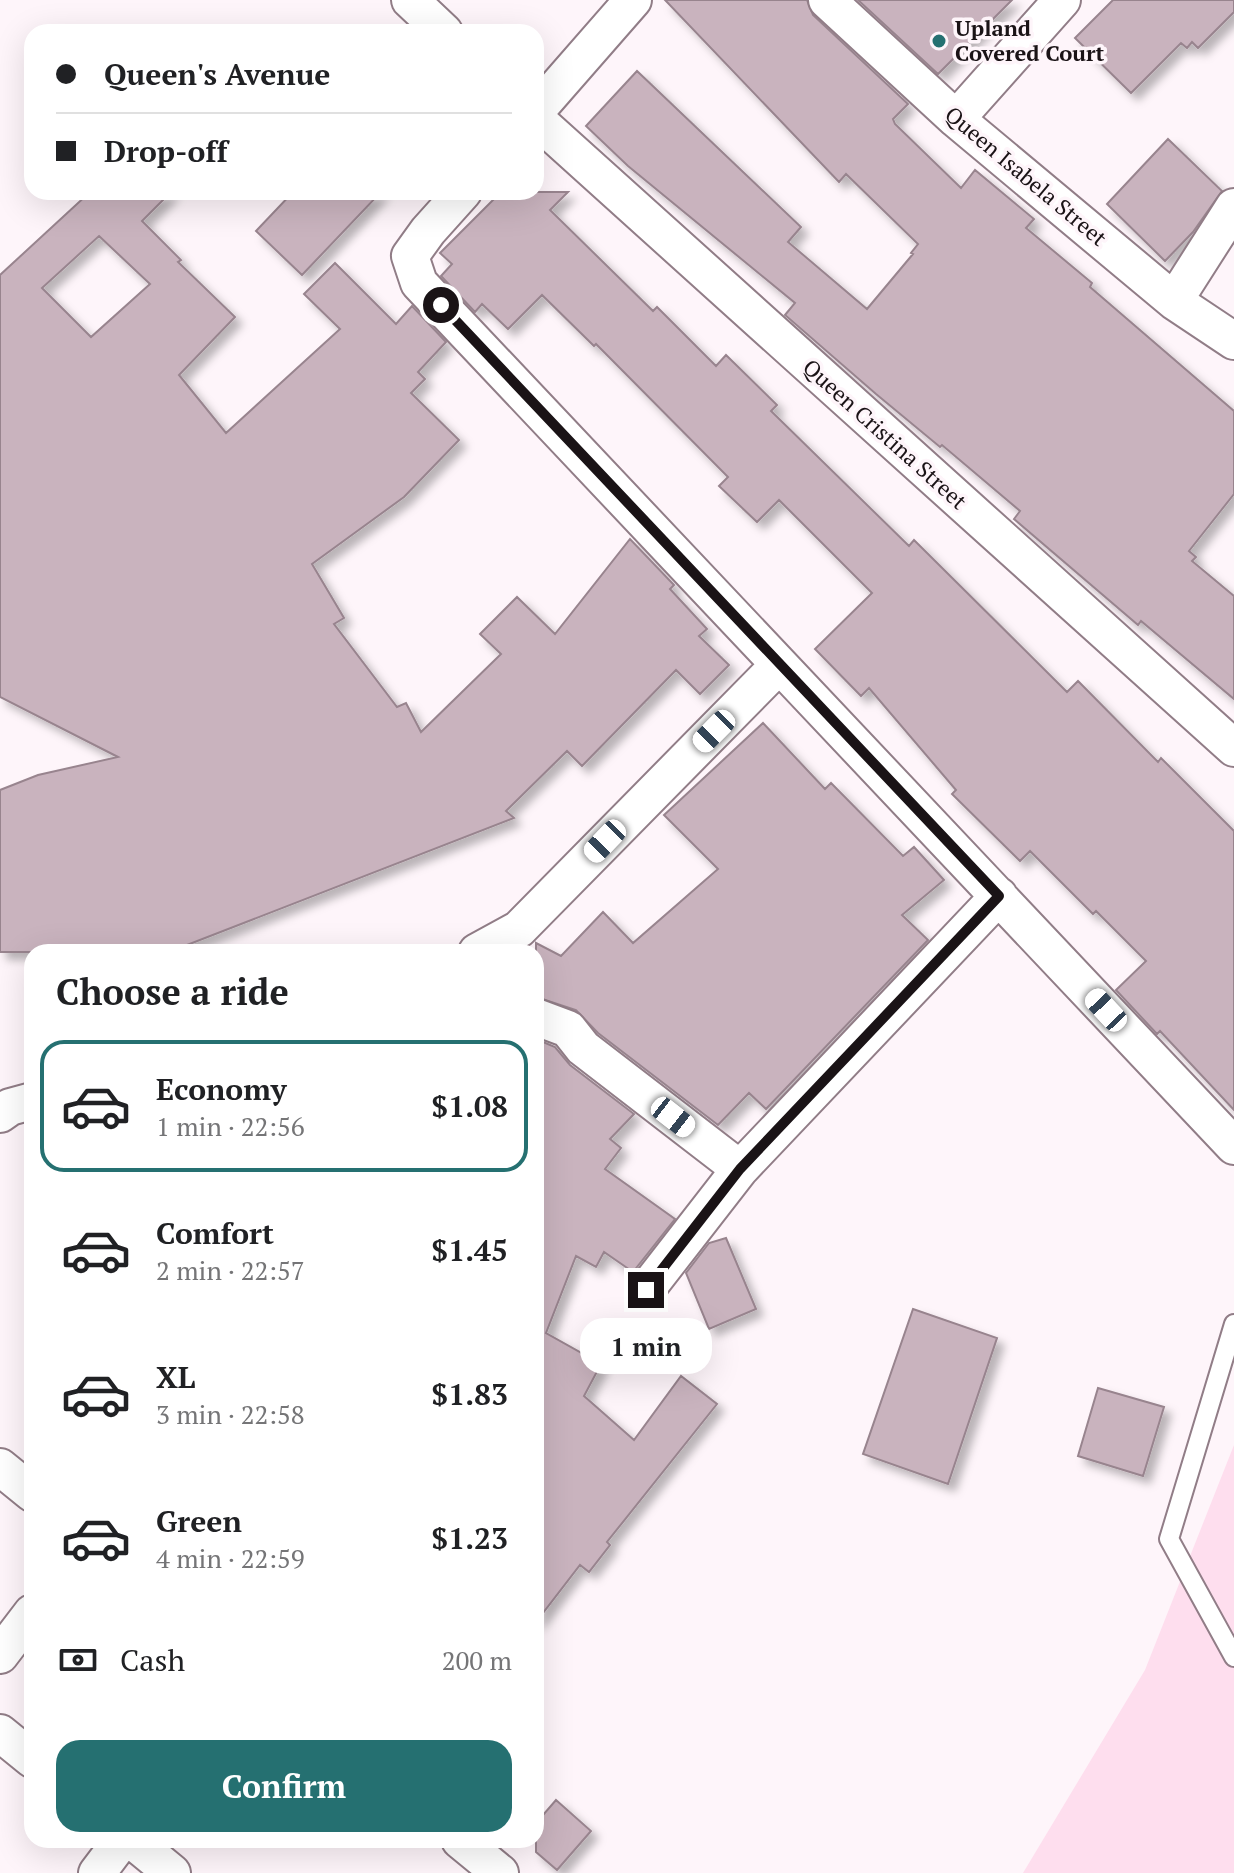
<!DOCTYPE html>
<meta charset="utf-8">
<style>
:root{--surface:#fff;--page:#f6f6f6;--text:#202124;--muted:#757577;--line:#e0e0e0;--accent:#257071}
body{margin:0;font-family:"PT Serif",serif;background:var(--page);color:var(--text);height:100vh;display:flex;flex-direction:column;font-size:30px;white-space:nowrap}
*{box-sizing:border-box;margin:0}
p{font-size:26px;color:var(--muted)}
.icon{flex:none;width:44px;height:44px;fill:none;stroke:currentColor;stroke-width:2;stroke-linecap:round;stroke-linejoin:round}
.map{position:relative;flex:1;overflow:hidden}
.details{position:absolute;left:24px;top:944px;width:520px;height:904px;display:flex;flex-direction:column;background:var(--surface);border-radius:24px;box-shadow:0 8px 32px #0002}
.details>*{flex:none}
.top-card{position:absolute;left:24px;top:24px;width:520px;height:176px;border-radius:24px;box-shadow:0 8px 32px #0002;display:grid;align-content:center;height:176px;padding:0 32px;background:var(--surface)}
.end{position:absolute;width:36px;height:36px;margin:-18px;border:10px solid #1a1316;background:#fff;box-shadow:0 0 0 4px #fff}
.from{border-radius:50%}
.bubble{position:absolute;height:56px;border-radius:24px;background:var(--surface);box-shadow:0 8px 32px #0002;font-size:26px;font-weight:800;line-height:56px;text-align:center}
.car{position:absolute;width:24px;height:48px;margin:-24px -12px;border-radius:10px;box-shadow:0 0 6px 2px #0007;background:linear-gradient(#fff 24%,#345 0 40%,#fff 0 76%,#345 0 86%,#fff 0)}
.top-card b{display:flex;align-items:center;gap:28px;height:76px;font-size:30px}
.top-card b+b{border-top:2px solid var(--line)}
.top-card i{width:20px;height:20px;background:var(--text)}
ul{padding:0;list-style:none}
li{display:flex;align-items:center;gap:24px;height:132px;margin:0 16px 12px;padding:0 16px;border:4px solid transparent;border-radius:24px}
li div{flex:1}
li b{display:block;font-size:30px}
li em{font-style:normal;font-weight:800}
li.current{border-color:var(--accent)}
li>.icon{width:72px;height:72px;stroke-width:1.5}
h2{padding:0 32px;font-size:36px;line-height:96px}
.pay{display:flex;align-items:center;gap:20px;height:88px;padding:0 32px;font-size:30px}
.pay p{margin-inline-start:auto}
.primary-button{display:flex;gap:16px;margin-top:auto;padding:16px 32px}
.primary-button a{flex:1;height:92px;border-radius:24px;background:var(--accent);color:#fff;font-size:32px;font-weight:800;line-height:92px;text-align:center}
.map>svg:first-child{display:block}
.green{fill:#fedeee}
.building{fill:#c9b3be;stroke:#98848e;stroke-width:2;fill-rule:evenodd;filter:url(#shadow)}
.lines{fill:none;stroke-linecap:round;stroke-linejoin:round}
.lane-casing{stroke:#917d87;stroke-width:22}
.street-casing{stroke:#917d87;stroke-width:40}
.lane{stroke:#fff;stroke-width:18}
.street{stroke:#fff;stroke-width:36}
.route{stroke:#1a1316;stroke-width:10}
.poi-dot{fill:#257071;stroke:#fef5fa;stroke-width:3}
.labels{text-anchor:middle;stroke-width:7;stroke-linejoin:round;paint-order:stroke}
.poi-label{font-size:22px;font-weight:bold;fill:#1a1316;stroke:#fef5fa;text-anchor:start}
.street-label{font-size:22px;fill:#1a1316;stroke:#fef5fa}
</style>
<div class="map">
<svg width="1234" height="1873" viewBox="0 0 1234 1873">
<defs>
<filter id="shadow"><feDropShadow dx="7" dy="7" stdDeviation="4" flood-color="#0004"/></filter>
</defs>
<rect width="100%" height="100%" fill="#fef5fa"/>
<!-- green -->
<path class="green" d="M1234 1445V1873H1023L1145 1670Z"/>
<!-- building -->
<path class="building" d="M665 0H807L813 15 908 104 893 119 895 124 961 188 975 170 1034 219 1026 228 1092 283 1090 287 1234 411V494L1189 551 1196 557 1192 561 1234 596V699L1141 621 1138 625 1014 519 1020 511 942 445 940 447 876 394 785 315 795 303 628 166 586 126 637 71 801 227 788 242 867 309 913 254 911 253 918 244 846 174 839 182Z
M858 0H1012L938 74Z
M1113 0H1234V12L1198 48 1192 42 1187 48 1181 43 1131 93 1075 38Z
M1168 139 1222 191 1193 232 1165 261 1107 204Z
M90 192H171L142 221 181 260 178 262 235 317 179 375 226 433 340 329 304 294 335 263 396 324 412 306 446 342 418 372 425 379 411 393 459 440 404 497 312 564 344 618 334 624 397 707 406 703 421 732 501 654 480 634 517 597 555 634 630 539 674 585 670 589 707 629 699 636 729 665 700 694 676 670 582 766 567 751 506 811 514 818 169 952H0V790L38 775 118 757 0 697V275ZM99 236 150 284 91 337 42 288Z
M293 192H381L302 275 256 231Z
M501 192H568L550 210 653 311 657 307 716 366 726 355 777 405 771 411 909 546 914 540 1067 692 1078 681 1158 762 1161 758 1234 831V1110L1160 1031 1157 1034 1116 990 1146 961 1096 911 1093 914 1030 851 1020 861 952 794 956 790 869 688 861 696 815 649 872 593 779 500 757 522 719 486 728 477 596 344 594 346 542 295 508 329 482 304 475 312 441 276 452 264 440 253Z
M763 723 825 789 831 783 903 856 914 847 944 880 902 915 928 940 766 1109 749 1093 718 1125 598 1033 576 1010 536 997V943L561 956 603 912 633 943 718 869 664 815Z
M536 1039 555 1047 570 1065 634 1114 610 1139 621 1148 605 1169 675 1219 633 1272 604 1252 596 1267 576 1256 546 1333 601 1364 584 1396 634 1440 681 1376 717 1404 607 1542 610 1545 589 1572 580 1565 536 1622Z
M726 1238 756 1309 709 1329 686 1273 709 1243Z
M913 1309 997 1338 948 1484 863 1454Z
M1098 1388 1164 1407 1143 1476 1078 1456Z
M556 1800 591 1831 557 1870 536 1852V1823Z"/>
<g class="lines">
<!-- lane casing -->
<g class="lane-casing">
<path id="lane" d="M1234 1324 1169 1539 1234 1657"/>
</g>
<!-- street casing -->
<g class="street-casing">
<path id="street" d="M410 0 444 32
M827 0 956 119 1174 301 1234 341
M536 111 633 0
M536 119 1234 748
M956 119 1062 0
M463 192 428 231 410 256 419 283 1234 1146
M1174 301 1234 207
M477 952 519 929 779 665
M536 1017 568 1029 583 1048 740 1169
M0 1114 10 1107 32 1101
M646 1290 740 1169 999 896
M0 1467 32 1493
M0 1655 32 1613
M0 1733 32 1759
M132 1840 172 1873
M460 1840 500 1873
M97 1873 122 1840"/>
</g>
<!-- lane -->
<use href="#lane" class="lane"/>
<!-- street -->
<use href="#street" class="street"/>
</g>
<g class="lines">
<!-- route -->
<path class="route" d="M441 305 999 896 740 1169 646 1290"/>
</g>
<!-- markers -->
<circle class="poi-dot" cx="939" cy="41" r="8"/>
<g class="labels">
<!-- poi labels -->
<g class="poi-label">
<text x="955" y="36">Upland<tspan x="955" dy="25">Covered Court</tspan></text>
</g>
<!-- street labels -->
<g class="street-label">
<text transform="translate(1026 176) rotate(40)" y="8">Queen Isabela Street</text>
<text transform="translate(885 434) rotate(42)" y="8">Queen Cristina Street</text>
</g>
</g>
</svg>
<i class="end from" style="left:441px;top:305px"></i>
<i class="end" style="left:646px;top:1290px"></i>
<div class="bubble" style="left:580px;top:1318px;width:132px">1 min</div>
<i class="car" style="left:714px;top:731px;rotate:225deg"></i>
<i class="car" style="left:605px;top:841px;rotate:224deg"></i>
<i class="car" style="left:1106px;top:1010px;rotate:317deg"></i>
<i class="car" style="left:673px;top:1117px;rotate:128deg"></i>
<div class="top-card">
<b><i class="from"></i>Queen's Avenue</b>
<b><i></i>Drop-off</b>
</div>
<section class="details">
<h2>Choose a ride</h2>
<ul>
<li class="current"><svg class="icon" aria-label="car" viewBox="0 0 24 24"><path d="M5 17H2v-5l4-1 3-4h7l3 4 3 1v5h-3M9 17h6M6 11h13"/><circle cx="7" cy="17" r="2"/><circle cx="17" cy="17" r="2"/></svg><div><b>Economy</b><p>1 min · 22:56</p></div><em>$1.08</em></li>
<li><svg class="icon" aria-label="car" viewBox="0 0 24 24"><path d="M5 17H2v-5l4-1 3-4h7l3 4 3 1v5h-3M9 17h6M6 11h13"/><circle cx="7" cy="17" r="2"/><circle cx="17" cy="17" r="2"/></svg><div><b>Comfort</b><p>2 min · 22:57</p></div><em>$1.45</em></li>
<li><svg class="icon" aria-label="car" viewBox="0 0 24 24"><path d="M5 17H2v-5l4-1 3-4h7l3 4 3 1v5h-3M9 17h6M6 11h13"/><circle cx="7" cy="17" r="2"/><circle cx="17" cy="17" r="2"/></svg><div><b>XL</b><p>3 min · 22:58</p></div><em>$1.83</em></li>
<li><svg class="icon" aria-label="car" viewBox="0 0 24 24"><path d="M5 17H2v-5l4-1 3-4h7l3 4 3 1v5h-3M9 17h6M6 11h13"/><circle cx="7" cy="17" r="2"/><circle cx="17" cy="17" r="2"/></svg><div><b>Green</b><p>4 min · 22:59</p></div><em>$1.23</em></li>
</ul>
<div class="pay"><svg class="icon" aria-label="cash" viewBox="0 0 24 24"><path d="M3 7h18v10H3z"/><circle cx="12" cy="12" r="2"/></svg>Cash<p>200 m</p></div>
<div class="primary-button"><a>Confirm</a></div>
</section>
</div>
